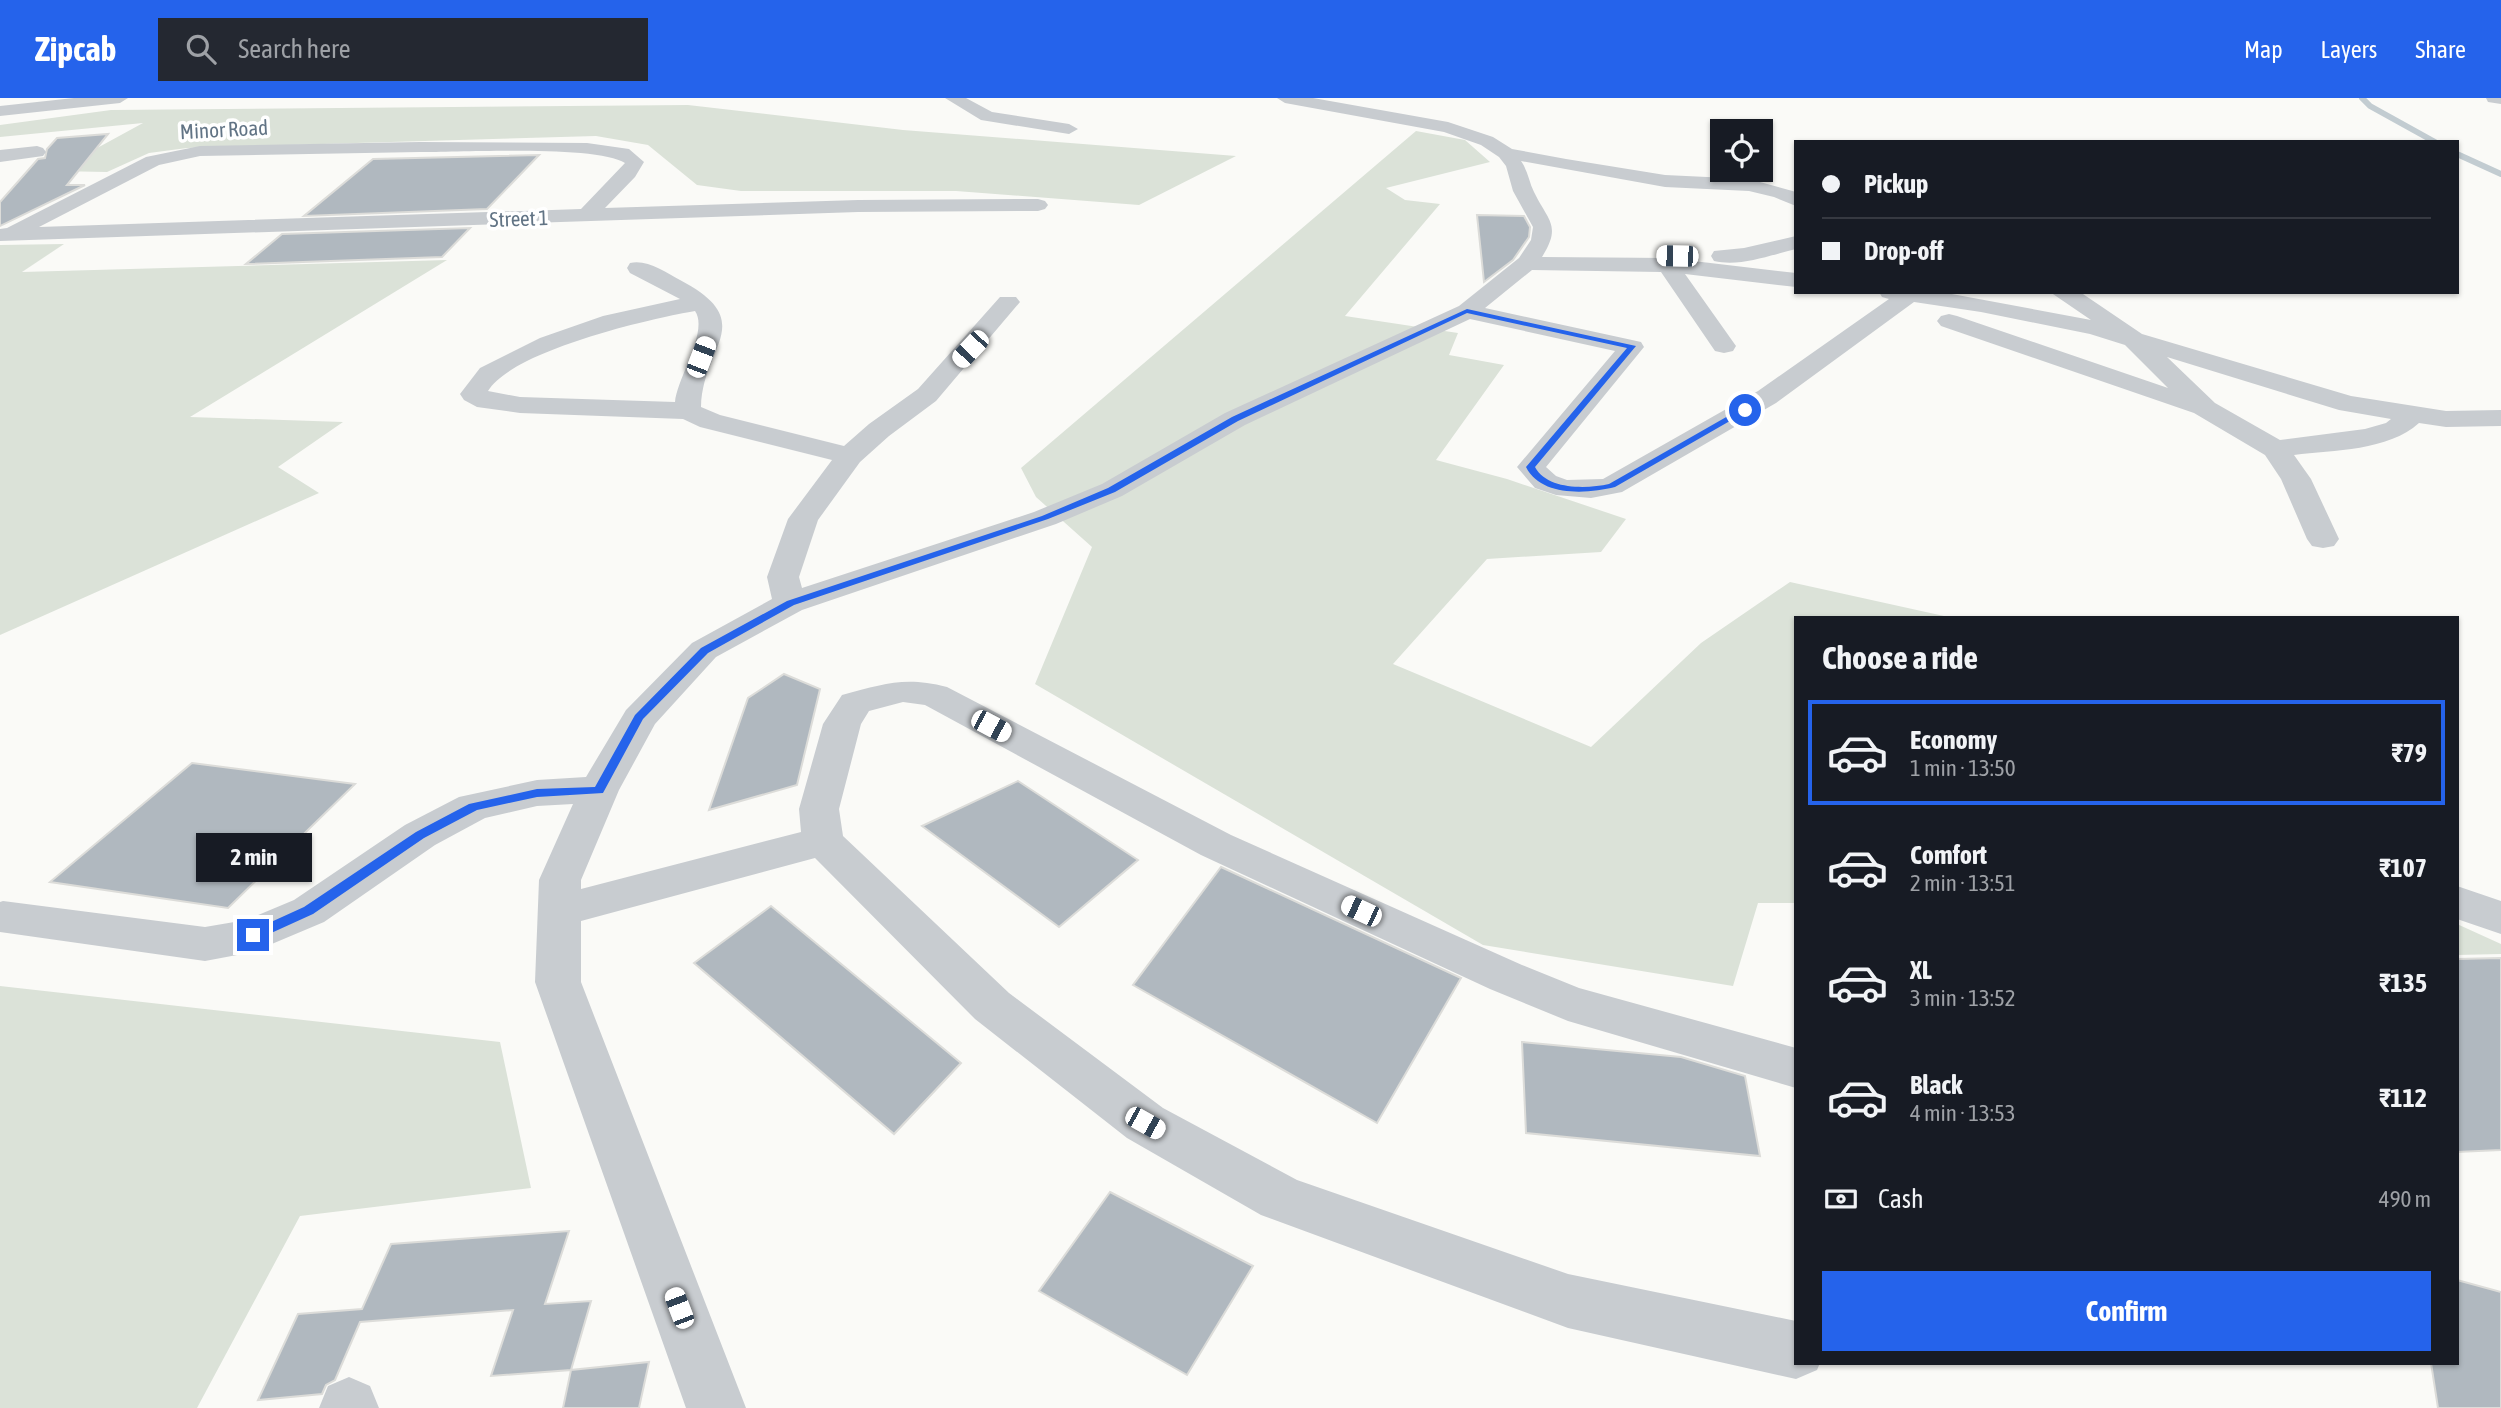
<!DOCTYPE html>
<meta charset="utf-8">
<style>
:root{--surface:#171b24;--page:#242831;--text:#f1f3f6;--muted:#9ea1a6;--line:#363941;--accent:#2563eb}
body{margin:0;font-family:"Asap Condensed",sans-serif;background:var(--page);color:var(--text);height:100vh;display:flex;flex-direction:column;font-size:26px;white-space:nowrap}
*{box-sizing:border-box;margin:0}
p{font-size:23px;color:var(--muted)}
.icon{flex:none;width:38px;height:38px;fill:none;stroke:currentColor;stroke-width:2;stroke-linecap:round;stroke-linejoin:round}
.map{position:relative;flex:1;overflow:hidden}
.sheet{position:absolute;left:1794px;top:518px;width:665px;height:749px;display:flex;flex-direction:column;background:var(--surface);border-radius:0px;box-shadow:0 2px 5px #0004}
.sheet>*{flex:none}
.banner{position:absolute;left:1794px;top:42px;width:665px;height:154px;border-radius:0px;box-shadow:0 2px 5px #0004;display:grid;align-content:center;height:154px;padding:0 28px;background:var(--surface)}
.controls{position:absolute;left:1710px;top:21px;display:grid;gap:14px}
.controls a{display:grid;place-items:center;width:63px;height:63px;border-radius:0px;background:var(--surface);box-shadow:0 2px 5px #0004;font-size:35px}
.end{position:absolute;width:32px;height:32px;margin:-16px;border:9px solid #2563eb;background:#fff;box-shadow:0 0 0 4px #fff}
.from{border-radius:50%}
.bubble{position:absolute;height:49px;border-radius:0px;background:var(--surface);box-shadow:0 2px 5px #0004;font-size:23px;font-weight:700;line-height:49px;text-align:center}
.car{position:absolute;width:21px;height:42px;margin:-21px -10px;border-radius:9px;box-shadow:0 0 5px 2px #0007;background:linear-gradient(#fff 24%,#345 0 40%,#fff 0 76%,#345 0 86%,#fff 0)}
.banner b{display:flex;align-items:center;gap:24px;height:66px;font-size:26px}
.banner b+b{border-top:2px solid var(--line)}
.banner i{width:18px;height:18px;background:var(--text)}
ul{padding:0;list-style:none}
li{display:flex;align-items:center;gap:21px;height:105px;margin:0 14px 10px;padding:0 14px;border:4px solid transparent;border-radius:0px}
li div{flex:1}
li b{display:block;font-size:26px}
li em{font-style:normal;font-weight:700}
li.selected{border-color:var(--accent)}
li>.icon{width:63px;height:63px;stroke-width:1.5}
h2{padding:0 28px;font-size:32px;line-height:84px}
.pay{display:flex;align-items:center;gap:18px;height:77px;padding:0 28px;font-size:26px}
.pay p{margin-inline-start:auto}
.button{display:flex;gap:14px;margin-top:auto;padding:14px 28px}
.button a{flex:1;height:80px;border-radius:0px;background:var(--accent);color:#fff;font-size:28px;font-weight:700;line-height:80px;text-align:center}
header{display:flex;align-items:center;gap:42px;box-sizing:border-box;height:98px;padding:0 35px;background:var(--accent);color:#fff}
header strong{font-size:33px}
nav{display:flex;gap:38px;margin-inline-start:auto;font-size:24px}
.search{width:490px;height:63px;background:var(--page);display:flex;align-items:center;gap:18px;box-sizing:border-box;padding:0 24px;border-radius:0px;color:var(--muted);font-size:26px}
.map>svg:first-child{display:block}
.green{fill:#dbe2d8}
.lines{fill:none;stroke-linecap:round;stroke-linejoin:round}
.stream{stroke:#c2ccd1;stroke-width:6}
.building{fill:#b0b8bf;stroke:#dcdcd9;stroke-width:2}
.minor{fill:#c8ccd0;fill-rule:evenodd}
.route{fill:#2563eb}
.labels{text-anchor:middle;stroke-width:7;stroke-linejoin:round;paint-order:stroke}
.far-street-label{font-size:21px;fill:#627485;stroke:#fff}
</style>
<header>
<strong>Zipcab</strong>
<div class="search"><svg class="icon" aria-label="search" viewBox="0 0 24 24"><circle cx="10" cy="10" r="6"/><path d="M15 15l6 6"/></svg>Search here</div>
<nav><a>Map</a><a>Layers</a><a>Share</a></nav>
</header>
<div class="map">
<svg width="2501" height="1310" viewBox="0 0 2501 1310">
<rect width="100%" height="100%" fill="#fafaf7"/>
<!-- green -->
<path class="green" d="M688 7 903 32 1236 58 1139 107 956 93H741L697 87 648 47 596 38 187 50 149 55 107 74 55 73 143 25 0 39V27L111 12Z
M1416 33 1465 42 1490 64 1386 90 1405 102 1440 106 1345 218 1458 235 1449 257 1504 267 1436 362 1507 381 1626 421 1601 454 1487 461 1393 566 1591 649 1701 545 1790 484 1953 520H1796L1795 805H1758L1733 888 1483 847 1035 586 1092 449 1036 399 1021 370Z
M64 146 22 174 447 162 190 319 343 324 278 369 319 395 0 537V147Z
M2457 826 2501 846V856L2457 857Z
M0 888 500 944 531 1090 300 1118 197 1310H0Z"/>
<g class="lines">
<!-- stream -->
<path class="stream" d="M2362 0 2370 8 2435 44
M2457 56 2501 76"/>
</g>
<!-- building -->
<path class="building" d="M108 36 67 87H85L0 128V104L38 61 45 60 47 51 57 40Z
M539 57 487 111 304 118 373 61Z
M1477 117 1524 118 1530 129 1529 139 1513 162 1484 184Z
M470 130 442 159 246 166 282 136Z
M784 576 820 591 797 687 709 712 748 600Z
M192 665 355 686 228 810 50 784Z
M1018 683 1138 762 1059 829 922 728Z
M1221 769 1461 880 1377 1025 1133 887Z
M771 808 961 965 894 1036 694 865Z
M2501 860V1052L2457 1054V861Z
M1522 944 1681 959 1745 978 1760 1058 1526 1035Z
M1110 1094 1253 1168 1187 1277 1039 1193Z
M569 1133 545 1206 591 1203 571 1272 491 1278 513 1212 360 1224 335 1282 326 1287 322 1296 258 1302 298 1216 362 1211 391 1146Z
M2457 1182 2501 1194V1310H2438L2431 1265H2457Z
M649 1264 639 1310H563L571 1272Z"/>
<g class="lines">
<!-- minor -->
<path class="minor" d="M74 0H128L120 5 0 18V8Z
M945 0H966L992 14 1069 26 1078 31 1069 36 981 22Z
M1277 0H1313L1448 24 1493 39 1512 51 1566 61 1665 77 1749 81 1796 94V108L1774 99 1749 93 1665 89 1521 63C1528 73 1529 84 1534 94 1548 123 1562 127 1542 159L1668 160 1796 175V189L1685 176 1736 248 1733 253 1724 255 1715 253 1661 174 1532 172 1485 210 1632 242 1641 244 1644 249 1546 369 1556 378 1567 382 1603 381 1758 293 1889 201 1882 199 1879 194H1941L2091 222 2050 194H2080L2142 236 2351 298 2446 313 2501 312V328L2446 329 2419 325C2388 353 2334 352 2294 357L2311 381 2339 441 2334 448 2323 450 2312 448 2307 441 2281 381 2265 357 2194 315 1941 228 1937 223 1941 218 1949 216 1957 218 2168 290 2125 247 2090 236 1981 214 1914 204 1776 305 1622 394 1591 400 1556 397 1535 390 1517 369 1615 253 1470 221 1245 327 1122 398 1056 426 802 512 716 559 655 626 619 692 581 782V791L801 734 799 711 823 626 842 597C884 586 904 578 947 589L1231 737 1522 867 1579 890 1796 950V990L1568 923 1490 891 1201 757 925 607 903 604 869 613 861 626 839 711 843 738 1009 895 1163 1010 1297 1082 1568 1176 1796 1223V1265H1820L1817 1272 1796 1281 1568 1230 1261 1117 1127 1040 975 921 815 760 581 823V884L746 1310H686L535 884 539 782 573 706 537 708 485 720 435 747 324 824 253 854 205 863 0 834V804L3 803 205 829 246 822 294 802 405 727 459 699 537 682 586 679 626 612 692 545 772 501 767 479 788 421 832 362 700 329 683 321 520 315 477 309 464 302 460 296 480 270 540 240 603 218 680 201 630 175 627 170 630 165C647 161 665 174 680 182 760 224 702 248 701 309L720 317 844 348 869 326 918 291 1000 199H1016L1020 204 936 303 889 338 860 364 818 422 799 479 802 490 1034 414 1102 386 1225 315 1459 208 1519 160 1531 142 1533 129 1513 93 1506 68 1499 59 1481 47 1444 34 1285 5ZM695 213C709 233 677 280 675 304L520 299 488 293C512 253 648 221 695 213ZM2167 259 2339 312 2391 321 2386 325 2365 331 2280 342 2215 305Z
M2486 0H2501V6L2488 4Z
M420 44 587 45 629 51 644 64 635 79 605 110 858 102 1038 101 1045 103 1048 107 1045 111 1038 113 858 114 0 143V131L7 130 146 59 200 48ZM420 54C459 54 599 47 625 65L581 111 39 129 159 67 200 58Z
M37 48 43 50 46 54 43 58 0 64V52Z
M1796 138V151C1770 157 1741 169 1714 163L1711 158 1714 153 1744 150Z
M2457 788 2501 803V836L2457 821Z
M349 1279 370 1288 379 1310H319L328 1288Z"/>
</g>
<!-- route -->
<path class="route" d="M1467 211 1636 248 1535 369C1547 392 1587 391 1609 386L1742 310 1749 312 1615 389C1587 396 1541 399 1526 369L1627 250 1467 215 1238 323 1115 394 1048 421 794 507 708 555 643 621 603 695 537 699 477 712 424 740 313 816 258 841H249L247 837 249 834 304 809 416 734 469 706 537 691 595 689 635 617 701 550 787 503 1042 418 1108 390 1232 319Z"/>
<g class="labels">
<!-- far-street labels -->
<g class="far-street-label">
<text transform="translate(224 32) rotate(-3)" y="7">Minor Road</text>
<text transform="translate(519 121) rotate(-2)" y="7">Street 1</text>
</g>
</g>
</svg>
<div class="controls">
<a><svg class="icon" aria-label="locate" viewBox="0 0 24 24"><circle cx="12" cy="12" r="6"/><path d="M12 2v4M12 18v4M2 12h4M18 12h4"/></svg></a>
</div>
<i class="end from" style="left:1745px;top:312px"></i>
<i class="end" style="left:253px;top:837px"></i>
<div class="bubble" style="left:196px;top:735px;width:116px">2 min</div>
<i class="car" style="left:1677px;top:158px;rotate:271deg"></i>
<i class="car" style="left:970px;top:251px;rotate:223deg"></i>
<i class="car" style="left:701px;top:259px;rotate:21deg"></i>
<i class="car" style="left:991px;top:628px;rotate:118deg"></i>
<i class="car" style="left:1361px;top:813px;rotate:295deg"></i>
<i class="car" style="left:1145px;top:1025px;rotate:119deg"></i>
<i class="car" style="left:679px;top:1210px;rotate:339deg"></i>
<div class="banner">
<b><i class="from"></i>Pickup</b>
<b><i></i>Drop-off</b>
</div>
<section class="sheet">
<h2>Choose a ride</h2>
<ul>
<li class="selected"><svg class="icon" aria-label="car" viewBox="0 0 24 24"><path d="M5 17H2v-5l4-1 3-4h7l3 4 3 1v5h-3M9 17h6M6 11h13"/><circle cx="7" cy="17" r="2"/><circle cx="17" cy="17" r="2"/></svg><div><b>Economy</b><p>1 min · 13:50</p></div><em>₹79</em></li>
<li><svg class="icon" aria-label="car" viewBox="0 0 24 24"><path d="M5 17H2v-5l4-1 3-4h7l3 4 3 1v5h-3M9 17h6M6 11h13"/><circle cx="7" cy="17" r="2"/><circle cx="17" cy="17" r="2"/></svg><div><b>Comfort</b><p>2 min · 13:51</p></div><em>₹107</em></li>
<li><svg class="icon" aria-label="car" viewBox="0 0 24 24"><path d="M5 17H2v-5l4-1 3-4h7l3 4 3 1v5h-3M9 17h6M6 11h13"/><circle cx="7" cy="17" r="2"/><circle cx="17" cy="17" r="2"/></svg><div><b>XL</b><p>3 min · 13:52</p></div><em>₹135</em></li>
<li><svg class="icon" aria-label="car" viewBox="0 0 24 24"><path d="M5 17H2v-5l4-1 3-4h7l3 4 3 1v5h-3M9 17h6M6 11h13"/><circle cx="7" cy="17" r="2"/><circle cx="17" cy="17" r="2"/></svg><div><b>Black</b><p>4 min · 13:53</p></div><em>₹112</em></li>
</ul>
<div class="pay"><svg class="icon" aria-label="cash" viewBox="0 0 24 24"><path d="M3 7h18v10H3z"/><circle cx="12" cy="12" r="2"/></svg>Cash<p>490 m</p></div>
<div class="button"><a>Confirm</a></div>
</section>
</div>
